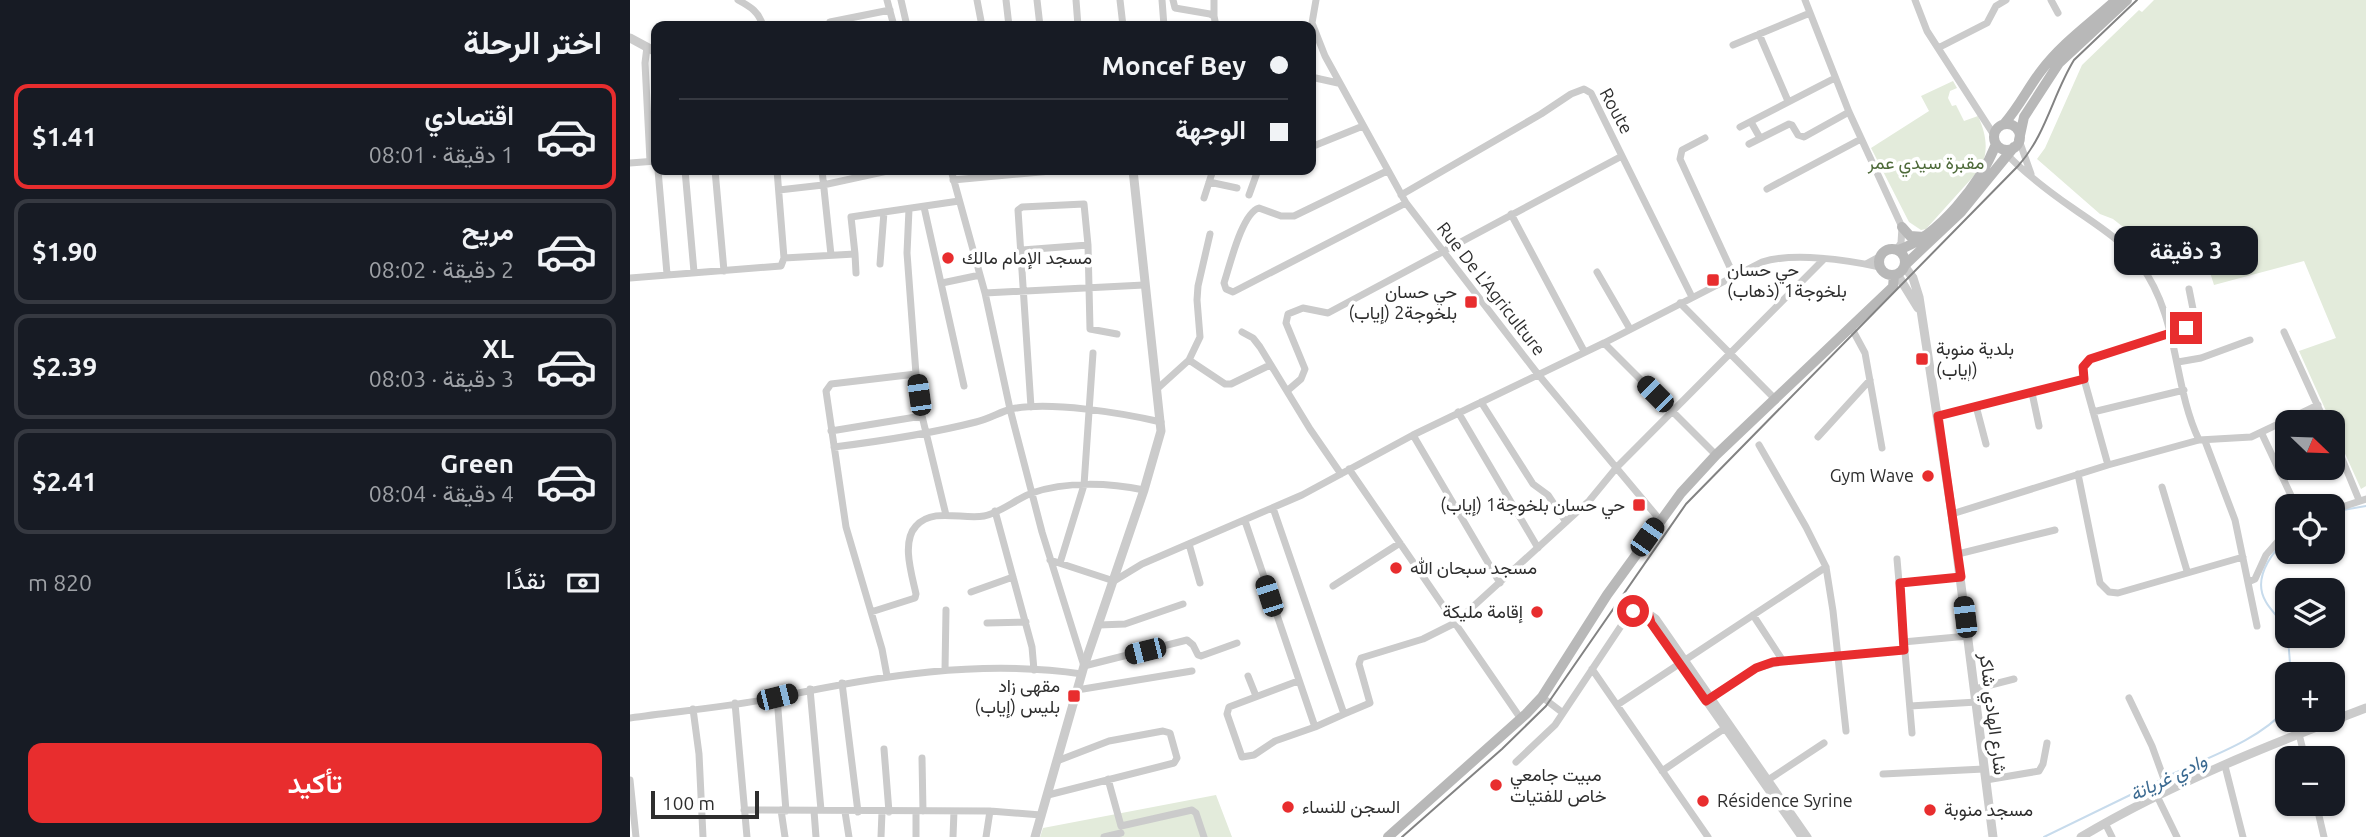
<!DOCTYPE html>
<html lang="ar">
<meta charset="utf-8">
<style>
:root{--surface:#171b24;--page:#242831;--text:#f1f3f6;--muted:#9ea1a6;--line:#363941;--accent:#e82d2e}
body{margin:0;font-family:Ubuntu,Vazirmatn,sans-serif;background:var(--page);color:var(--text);direction:rtl;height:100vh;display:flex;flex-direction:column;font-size:26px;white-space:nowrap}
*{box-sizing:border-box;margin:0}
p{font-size:23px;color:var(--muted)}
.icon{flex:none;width:38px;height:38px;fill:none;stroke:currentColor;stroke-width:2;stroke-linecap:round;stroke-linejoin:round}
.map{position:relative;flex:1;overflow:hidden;direction:ltr}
.sheet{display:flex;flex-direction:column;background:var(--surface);width:630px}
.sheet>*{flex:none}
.banner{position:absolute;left:21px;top:21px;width:665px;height:154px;border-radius:14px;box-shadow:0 2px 5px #0004;direction:rtl;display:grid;align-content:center;height:154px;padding:0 28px;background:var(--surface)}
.needle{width:46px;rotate:113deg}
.fabs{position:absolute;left:1645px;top:410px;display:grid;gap:14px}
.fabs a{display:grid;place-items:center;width:70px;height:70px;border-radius:14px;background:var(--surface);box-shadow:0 2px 5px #0004;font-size:35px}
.scale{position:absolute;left:21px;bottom:18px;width:108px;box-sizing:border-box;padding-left:7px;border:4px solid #2e2e2e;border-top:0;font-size:19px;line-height:24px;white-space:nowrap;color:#2e2e2e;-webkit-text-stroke:5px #fff;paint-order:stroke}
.end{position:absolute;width:32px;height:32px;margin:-16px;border:9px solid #e82d2e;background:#fff;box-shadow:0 0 0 4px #fff}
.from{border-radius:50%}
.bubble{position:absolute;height:49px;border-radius:14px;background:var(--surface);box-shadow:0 2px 5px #0004;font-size:23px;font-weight:600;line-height:49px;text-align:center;direction:rtl}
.car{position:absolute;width:21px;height:42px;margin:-21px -10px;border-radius:9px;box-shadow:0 0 5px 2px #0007;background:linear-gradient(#222 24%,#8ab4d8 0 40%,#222 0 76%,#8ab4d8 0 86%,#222 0)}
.banner b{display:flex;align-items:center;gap:24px;height:66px;font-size:26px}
.banner b+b{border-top:2px solid var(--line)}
.banner i{width:18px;height:18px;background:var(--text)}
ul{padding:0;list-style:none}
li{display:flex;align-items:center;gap:21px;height:105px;margin:0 14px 10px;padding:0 14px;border:4px solid var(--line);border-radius:14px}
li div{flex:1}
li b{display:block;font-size:26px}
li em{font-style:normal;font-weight:600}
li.on{border-color:var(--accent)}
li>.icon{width:63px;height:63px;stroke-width:1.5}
h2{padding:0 28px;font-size:32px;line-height:84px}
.pay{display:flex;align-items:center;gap:18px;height:77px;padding:0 28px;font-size:26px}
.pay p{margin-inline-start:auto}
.action{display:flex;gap:14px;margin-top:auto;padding:14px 28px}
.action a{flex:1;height:80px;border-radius:14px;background:var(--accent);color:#fff;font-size:28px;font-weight:600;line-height:80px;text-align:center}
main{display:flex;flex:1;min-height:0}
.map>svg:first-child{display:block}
.green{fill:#e3ebdb}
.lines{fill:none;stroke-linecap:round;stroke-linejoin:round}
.stream{stroke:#c7dbec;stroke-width:2}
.minor{stroke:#cbcbcb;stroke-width:7}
.tertiary{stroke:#cbcbcb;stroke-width:9}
.secondary{stroke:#b8b8b8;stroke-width:10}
.tram{stroke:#838383;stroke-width:2}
.route{stroke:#e82d2e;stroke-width:9}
.poi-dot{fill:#e82d2e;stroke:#fff;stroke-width:2.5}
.labels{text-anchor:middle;stroke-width:7;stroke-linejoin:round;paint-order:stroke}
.street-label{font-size:18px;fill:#2e2e2e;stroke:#fff}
.park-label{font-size:18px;fill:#4e6a3a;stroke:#fff}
.poi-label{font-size:18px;fill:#2e2e2e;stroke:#fff;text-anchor:start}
.water-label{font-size:19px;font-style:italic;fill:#3b6a91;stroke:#fff}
</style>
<main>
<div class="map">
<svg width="1736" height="837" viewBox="0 0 1736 837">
<rect width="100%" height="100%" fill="#fff"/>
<!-- green -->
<path class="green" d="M1524 0H1736V486L1731 489 1703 427V422H1701L1669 351 1706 338 1674 261 1584 285 1577 263 1537 275 1503 245 1497 230 1483 219 1470 214 1407 159 1415 148 1452 65 1509 10 1512 12Z
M1323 81 1327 88 1320 91 1318 98 1322 106 1326 105 1334 121 1348 116C1356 134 1359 149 1351 168L1296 229 1291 230 1279 222 1241 148 1299 111 1291 96Z
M586 795 602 837H410L413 828Z"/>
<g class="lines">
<!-- stream -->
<path class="stream" d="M1713 510 1736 506
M1657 538C1641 554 1622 579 1636 602 1641 611 1651 619 1655 629 1660 642 1659 660 1661 674
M1538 776C1576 758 1629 741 1657 708
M1414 837 1533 779"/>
<!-- minor -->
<path class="minor" d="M108 0C121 7 129 12 133 26
M257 0 264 26
M271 0 277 26
M347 0 352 26
M376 0 379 26
M407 0 410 26
M446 0 448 26
M490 0 493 26
M532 0 534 26
M543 0 545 8 580 14 584 16 586 26
M584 0V16
M686 0 682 23 695 56 776 203 907 373 1030 520
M1175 0 1219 112 1272 227 1271 243 1267 249
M1285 0 1297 31 1364 135
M1421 0 1428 13
M200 22 260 10
M1129 34 1158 101
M1103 45 1180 13
M17 47 15 63 20 161
M1308 48 1357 23 1366 6 1376 0
M681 77 708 83
M1121 122 1130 138
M1110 127 1205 78
M1075 138 1052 150 1050 159 1104 276
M1389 140 1401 174
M1119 144 1159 124 1162 125 1168 135 1174 137 1219 112
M681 147 733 126
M1370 147C1391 171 1418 191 1444 209 1467 225 1493 241 1510 264 1550 318 1542 383 1569 440
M992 156 1062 297
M0 163 26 161
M28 170 37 274
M55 170 64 272
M85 170 94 271
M192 170 201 255
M321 170 355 293 380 409 412 532 454 666 557 640 563 645 568 655 571 656 607 643
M757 171 664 216H651L629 208C612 213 600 265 594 283L596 289 603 292 776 203
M323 180 432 170
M579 182 607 188
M1137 189 1231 139
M149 190 193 185 262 170
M619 195 628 170
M574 198 583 170
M294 207 334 386
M279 209 277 253 286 374 292 416 316 515
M881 214 954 351
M392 250 458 245
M225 254 221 217 254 212
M154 258 225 254 226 273
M250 264 254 212 329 201
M1236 264 1249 257
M967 272 1000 329
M0 278 151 266 154 258 147 170
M312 283 350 275
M355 293 514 285
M1050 303 1146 400
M1221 327 1235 353 1252 448
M612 332 623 338 630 347 680 429 711 474
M1654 332 1695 422
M974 343 1086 455
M559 360 595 384H601L640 365
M1548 362 1571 358 1620 340
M527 389 559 360 570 337 567 300 568 286 580 234
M657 391 671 379 675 369 656 323 658 314 673 308 698 313 992 156 961 93 954 89 941 94 911 114 771 195
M1402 393 1409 426
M851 402 903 484 918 495 936 522
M1346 406 1356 444
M401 407 388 210 392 207 454 204 458 245 460 329 487 334
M828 412 908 548
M1463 412 1554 390
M1308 416 1454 379
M201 431 292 416
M1632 434 1666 506
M783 435 870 583
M1188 437 1240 380
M1703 437 1729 500
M1575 441 1605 520 1627 626
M1129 445 1176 527 1196 567 1203 611 1216 731
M204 447C252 441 299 434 346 422 359 419 370 412 381 409 420 401 492 413 531 422
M1478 465 1454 379 1453 367 1460 359 1560 326 1565 319 1559 289
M719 469 891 719
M1448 474 1470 583 1479 592 1488 593 1613 557
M1532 487 1557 571
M643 508 714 714 740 703 729 664 731 658 793 639 825 623 959 501 987 467 1193 260
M1703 510 1736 499
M365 511 402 647 404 670
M1322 514 1478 465 1569 440 1621 437 1688 405
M615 521 685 727
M559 544 570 583
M1328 554 1425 530
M1267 559 1282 733
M420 560 484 581 512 564 672 495 783 435 974 343 1132 262C1164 252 1217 260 1250 267
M430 563 454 485 463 353
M1618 582 1625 579 1636 555 1657 531
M1270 583 1331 577
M703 586 770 543
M341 592 383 577
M241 612 285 598 286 594C282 575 271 542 286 526 303 507 333 520 354 516 370 513 386 499 402 493 436 481 480 483 514 490
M1018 612 1021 623 1171 837
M357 623 396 622
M469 625 495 624 553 604
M1273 642 1338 636
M1153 661 1274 650
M962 669 1078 837
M315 670 316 610
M257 676 252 649 216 527 196 391 201 384 286 374
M618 676 626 696
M668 681 599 707 597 714 612 757 624 755 645 741 685 727 714 714
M212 683 228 812
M180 689 191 810
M1345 689 1384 679
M447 690 562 671
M147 697 156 811
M912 697 933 713
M1079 698 1126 668 1153 661 1123 615
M1499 698 1522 746 1538 790
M105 703 117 837
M987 705 1196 567
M1280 706 1347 702
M63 709 69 754 73 837
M0 718C49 711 100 707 149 697 248 676 350 659 452 674
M1669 734 1675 758
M254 749 259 812
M292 758 293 811
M886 762 925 725 997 617 1005 609 1012 608 1026 618 1178 837
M1595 766 1613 837
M1032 771 1098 726
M1253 774 1354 769
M478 779 491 826 562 810 566 813 574 837
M0 780 6 837
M1138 780 1194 743
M1356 780 1409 771 1413 764 1417 743
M418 795 544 763 547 758 540 733 533 731 479 741 427 761
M1527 796 1547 837
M1686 803 1694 837
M114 810 360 811 411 815
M151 810 155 837
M184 811 186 837
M215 812 219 837
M1475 823 1482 837
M251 837 252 812
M286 837V811
M323 837 324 811
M356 837 360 811
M474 837 491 833"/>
<!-- tertiary -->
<path class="tertiary" d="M0 38 26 52
M1275 267 1283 278 1289 297 1322 514 1363 837
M1267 274 1288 308
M405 837 454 666 514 490 531 431 503 170
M1451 837C1540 784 1639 745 1736 708"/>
<!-- secondary -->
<path class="secondary" d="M1374 124C1389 107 1398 88 1411 71 1432 43 1461 23 1486 0
M1364 137a13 13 0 1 1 26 0a13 13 0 1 1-26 0Z
M1389 140 1394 117 1429 63 1497 0
M1272 227 1280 236 1294 237
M1249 262a13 13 0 1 1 26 0a13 13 0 1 1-26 0Z
M1268 250C1308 237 1351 183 1366 144
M1276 264 1331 212 1384 147
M758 837 896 714 912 697 977 595 1051 493 1086 455 1263 287 1264 275"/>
<!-- tram -->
<path class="tram" d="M772 837 872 749 916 706 1056 504 1388 166C1416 135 1423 94 1444 60L1507 0"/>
</g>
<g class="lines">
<!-- route -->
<path class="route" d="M1003 611 1012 608 1018 612 1021 623 1076 701 1126 668 1143 662 1274 650 1270 583 1331 577 1308 416 1454 379 1453 367 1460 359 1556 328"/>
</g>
<!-- markers -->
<g class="poi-dot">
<circle cx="318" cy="258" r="7"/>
<rect x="1076" y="273" width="14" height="14" rx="3.5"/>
<rect x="834" y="295" width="14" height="14" rx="3.5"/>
<rect x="1285" y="352" width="14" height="14" rx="3.5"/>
<circle cx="1298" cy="476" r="7"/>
<rect x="1002" y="498" width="14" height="14" rx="3.5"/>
<circle cx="766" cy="568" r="7"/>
<circle cx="907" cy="612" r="7"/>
<rect x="437" y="689" width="14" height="14" rx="3.5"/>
<circle cx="866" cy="785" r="7"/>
<circle cx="1073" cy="801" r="7"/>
<circle cx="658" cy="807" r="7"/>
<circle cx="1300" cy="810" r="7"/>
</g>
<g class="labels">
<!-- street labels -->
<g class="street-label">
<text transform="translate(986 111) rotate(61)" y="6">Route</text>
<text transform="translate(861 289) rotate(52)" y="6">Rue De L'Agriculture</text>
<text transform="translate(1363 714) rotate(83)" y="6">شارع الهادي شاكر</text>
</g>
<!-- park labels -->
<g class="park-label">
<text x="1296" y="169">مقبرة سيدي عمر</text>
</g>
<!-- poi labels -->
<g class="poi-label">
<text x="332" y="264">مسجد الإمام مالك</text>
<text x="1097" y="276">حي حسان<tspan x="1097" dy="21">بلخوجة1 (ذهاب)</tspan></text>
<text x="827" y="298" text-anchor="end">حي حسان<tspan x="827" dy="21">بلخوجة2 (إياب)</tspan></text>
<text x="1306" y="355">بلدية منوبة<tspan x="1306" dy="21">(إياب)</tspan></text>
<text x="1284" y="482" text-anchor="end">Gym Wave</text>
<text x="995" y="511" text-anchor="end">حي حسان بلخوجة1 (إياب)</text>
<text x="780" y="574">مسجد سبحان الله</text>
<text x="893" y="618" text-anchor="end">إقامة مليكة</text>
<text x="430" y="692" text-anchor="end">مقهى زاد<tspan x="430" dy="21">بليس (إياب)</tspan></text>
<text x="880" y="781">مبيت جامعي<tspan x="880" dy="21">خاص للفتيات</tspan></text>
<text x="1087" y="807">Résidence Syrine</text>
<text x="672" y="813">السجن للنساء</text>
<text x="1314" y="816">مسجد منوبة</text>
</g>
<!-- water labels -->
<g class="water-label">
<text transform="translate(1538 777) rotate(-26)" y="7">وادي غريانة</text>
</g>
</g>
</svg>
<div class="fabs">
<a><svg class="needle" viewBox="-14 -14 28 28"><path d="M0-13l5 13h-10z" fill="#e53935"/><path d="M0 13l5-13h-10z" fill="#9ea1a6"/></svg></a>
<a><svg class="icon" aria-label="locate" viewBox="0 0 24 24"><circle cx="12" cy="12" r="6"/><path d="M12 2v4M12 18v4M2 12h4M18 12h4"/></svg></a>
<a><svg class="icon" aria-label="layers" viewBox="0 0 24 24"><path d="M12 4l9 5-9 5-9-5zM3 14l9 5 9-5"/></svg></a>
<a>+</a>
<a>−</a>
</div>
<div class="scale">100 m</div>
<i class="end from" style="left:1003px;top:611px"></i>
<i class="end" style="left:1556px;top:328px"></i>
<div class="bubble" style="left:1484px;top:226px;width:144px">3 دقيقة</div>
<i class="car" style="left:1025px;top:394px;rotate:315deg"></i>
<i class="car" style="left:289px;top:395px;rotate:352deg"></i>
<i class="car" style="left:1017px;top:537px;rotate:35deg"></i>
<i class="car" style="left:639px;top:596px;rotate:342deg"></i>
<i class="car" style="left:1335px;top:617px;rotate:353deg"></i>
<i class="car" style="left:515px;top:651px;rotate:256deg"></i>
<i class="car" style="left:147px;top:697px;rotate:76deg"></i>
<div class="banner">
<b><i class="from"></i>Moncef Bey</b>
<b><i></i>الوجهة</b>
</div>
</div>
<section class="sheet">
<h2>اختر الرحلة</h2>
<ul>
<li class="on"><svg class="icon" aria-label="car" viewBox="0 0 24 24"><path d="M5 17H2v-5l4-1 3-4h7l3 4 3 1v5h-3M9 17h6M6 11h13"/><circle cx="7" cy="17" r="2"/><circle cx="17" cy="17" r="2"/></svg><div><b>اقتصادي</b><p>1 دقيقة · 08:01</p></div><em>$1.41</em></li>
<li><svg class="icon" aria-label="car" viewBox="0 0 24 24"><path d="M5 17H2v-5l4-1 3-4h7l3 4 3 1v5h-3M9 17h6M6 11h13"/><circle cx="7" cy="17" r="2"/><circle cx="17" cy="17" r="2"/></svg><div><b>مريح</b><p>2 دقيقة · 08:02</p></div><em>$1.90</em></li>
<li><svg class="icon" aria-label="car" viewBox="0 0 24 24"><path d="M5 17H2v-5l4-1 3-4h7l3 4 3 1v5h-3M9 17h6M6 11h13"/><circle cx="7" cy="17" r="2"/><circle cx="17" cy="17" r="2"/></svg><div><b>XL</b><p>3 دقيقة · 08:03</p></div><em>$2.39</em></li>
<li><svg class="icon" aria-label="car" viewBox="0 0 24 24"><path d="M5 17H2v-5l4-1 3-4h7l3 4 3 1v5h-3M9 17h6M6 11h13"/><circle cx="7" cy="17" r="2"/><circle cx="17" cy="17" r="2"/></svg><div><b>Green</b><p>4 دقيقة · 08:04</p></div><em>$2.41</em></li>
</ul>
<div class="pay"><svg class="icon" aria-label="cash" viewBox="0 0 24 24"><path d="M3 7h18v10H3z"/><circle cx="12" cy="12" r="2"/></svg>نقدًا<p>820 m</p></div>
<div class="action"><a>تأكيد</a></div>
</section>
</main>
